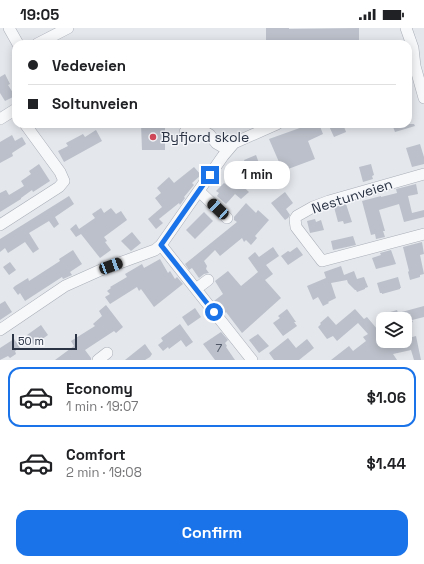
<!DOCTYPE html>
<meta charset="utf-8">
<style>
:root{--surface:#fff;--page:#f2f2f2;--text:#202124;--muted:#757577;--line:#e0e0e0;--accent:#1a73e8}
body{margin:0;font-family:"Space Grotesk",sans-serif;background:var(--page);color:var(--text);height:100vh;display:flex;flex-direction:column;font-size:15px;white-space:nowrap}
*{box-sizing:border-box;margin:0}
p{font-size:13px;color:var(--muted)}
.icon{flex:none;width:22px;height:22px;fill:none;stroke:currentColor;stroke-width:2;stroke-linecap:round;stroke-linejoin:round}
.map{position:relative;height:332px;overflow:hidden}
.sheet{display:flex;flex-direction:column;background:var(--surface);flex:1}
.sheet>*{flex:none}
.hud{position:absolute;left:12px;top:12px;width:400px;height:88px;border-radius:12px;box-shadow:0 2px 10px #0003;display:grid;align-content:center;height:88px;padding:0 16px;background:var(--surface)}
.fabs{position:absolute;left:376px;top:284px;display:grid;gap:8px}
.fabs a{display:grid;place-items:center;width:36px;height:36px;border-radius:8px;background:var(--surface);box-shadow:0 2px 10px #0003;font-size:20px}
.scale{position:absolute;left:12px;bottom:10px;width:65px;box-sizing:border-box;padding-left:4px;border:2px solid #2b3445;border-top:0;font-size:11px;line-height:14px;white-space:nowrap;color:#2b3445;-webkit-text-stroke:3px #f4f6f9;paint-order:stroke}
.end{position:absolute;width:18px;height:18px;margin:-9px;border:5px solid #1a73e8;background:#fff;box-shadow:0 0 0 2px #fff}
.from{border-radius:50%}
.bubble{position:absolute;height:28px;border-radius:12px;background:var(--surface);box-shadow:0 2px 10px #0003;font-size:13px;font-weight:800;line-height:28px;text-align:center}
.car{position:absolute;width:12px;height:24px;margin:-12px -6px;border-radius:5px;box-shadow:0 0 3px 1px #0007;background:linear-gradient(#222 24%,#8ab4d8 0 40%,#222 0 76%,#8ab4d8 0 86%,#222 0)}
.hud b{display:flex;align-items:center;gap:14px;height:38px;font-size:15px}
.hud b+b{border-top:1px solid var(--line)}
.hud i{width:10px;height:10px;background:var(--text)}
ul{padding:7px 0 0;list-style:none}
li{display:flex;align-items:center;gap:12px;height:60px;margin:0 8px 6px;padding:0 8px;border:2px solid transparent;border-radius:12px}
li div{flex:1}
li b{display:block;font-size:15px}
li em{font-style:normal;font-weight:800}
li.selected{border-color:var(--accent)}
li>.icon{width:36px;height:36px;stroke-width:1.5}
.button{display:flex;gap:8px;margin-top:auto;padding:8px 16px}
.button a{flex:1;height:46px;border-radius:12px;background:var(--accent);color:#fff;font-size:16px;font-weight:800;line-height:46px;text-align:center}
.status{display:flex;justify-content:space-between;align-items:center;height:28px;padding:0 20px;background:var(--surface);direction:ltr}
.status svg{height:11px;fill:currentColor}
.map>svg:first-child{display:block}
.building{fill:#bbc0ca}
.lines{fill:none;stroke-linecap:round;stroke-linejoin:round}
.minor-casing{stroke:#a9aeb7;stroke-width:12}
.minor{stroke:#f7f8fa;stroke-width:11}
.route{stroke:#1a73e8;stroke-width:5}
.poi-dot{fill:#d1495b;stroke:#f4f6f9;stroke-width:1.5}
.labels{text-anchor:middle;stroke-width:3;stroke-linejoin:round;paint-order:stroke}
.number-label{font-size:12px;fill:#4f5766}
.poi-label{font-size:14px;fill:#2b3445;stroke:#f4f6f9;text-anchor:start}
.street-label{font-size:14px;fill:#2b3445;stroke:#f4f6f9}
</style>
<div class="status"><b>19:05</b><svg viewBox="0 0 49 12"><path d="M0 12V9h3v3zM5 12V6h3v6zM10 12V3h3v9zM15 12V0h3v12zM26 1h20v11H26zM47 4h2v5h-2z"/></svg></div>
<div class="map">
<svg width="424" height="332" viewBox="0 0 424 332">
<rect width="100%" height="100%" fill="#e4e7ec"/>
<!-- building -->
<path class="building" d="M266 0H289V1L359 0V16H266Z
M5 46 10 56 8 57 15 68 5 73 0 65V49Z
M141 96H165V122H142Z
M311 96H319L323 106 308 113 315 131 280 144 276 135 279 134 269 111Z
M334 96H343L346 104 334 109 329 98Z
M392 96H414L415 98 395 104Z
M96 102 102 113 64 134 58 123 68 118 66 115 83 106 85 109Z
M12 107 15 113 22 109 26 116 12 125 13 128 0 135V114Z
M420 116 424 129V136L412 139 406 120Z
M256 127 263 146 251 151 244 132Z
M39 136 50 153 33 164 32 162 21 170V171L0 184V165L6 162 9 167 24 158 21 153 31 146 29 143Z
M371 136 374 147 372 148 373 151 363 154 359 139Z
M194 139 201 147 192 155 194 157 184 169 185 170 180 177 179 175 159 191 163 195 156 201 148 191 162 179 155 170 161 165 157 160 169 149 174 155Z
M234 150 249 164 241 171 235 166 226 176 217 168 219 165 216 163 224 155 227 157Z
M416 156 418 166 408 168 412 185 424 182V189L404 194 399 176 379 182 385 203H383L385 209 376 211 375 206 371 207 362 173 381 168V169L397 165 396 161Z
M285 164 293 175 286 181 290 187 288 190 285 192 271 175Z
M69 168 74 176 55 189 59 196 54 200 49 193 29 205 39 221 33 225 25 214 8 225 5 220 0 224V211Z
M246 175 256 185 258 182 269 192 255 208 257 210 251 217 246 212 244 214 242 210 220 228 215 222 204 233 207 238 206 241 209 245 204 246 199 250 192 240 189 242 185 236 237 194 234 192V189Z
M346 176 352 194 344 196 343 193 338 194 334 179Z
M101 180 104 185 111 180 116 186 121 183 127 192 104 209 107 213 105 214 111 222 100 230 81 206 76 209 70 201 76 196 79 201 95 190 92 186Z
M204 184 213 193 195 211 186 202Z
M315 191 316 194 321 192 324 202 310 205 307 193Z
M132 204 141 215 131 223 121 213Z
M353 208 356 217 333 222 331 213Z
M422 214 424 226 420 227 424 246 420 247V249L410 252 408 244 409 243 403 219Z
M273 219 279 228 266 237 273 246 265 252 281 270 242 305 226 284 224 286 214 273 223 266 215 253 228 243 241 258 258 244 248 230 255 224 259 229Z
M297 219 303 227 288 237 281 228 288 223 290 224Z
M73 222 82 236 70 244 72 247 63 251 62 249 25 273 20 265 18 267 13 260 15 258 28 250 29 253 60 233 59 231Z
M391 222 396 236 376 241 372 230 381 227 380 225Z
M160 231 168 245 170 243 175 251 177 249 183 256 154 279 141 261 139 263 137 259 110 276 105 269 110 266 107 263 111 260 110 259 127 249 125 246 142 236 144 240Z
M10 234 16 242 9 247 3 239Z
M341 238 344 247 354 243 357 251 364 249 368 259 365 260V261L357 264 356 262H355L348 255 347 252 331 255 336 270 328 274 329 275 323 278 318 269 313 272 307 258 326 250 324 244Z
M398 249 401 260H400V261L382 266V265H380L377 255Z
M5 273 12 284 0 292V276Z
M106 277 123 299 116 305 114 303 85 322 91 330V332H55L74 318 71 313 95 298 93 296 102 288 99 283Z
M424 278V289L412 292 413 294 405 296V291H384V288L388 287 387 285 397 282 398 285Z
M195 280 201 289 188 298 182 289Z
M287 281 296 294H294L297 298 283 308 273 295 280 290 278 288Z
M355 281 364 291 367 289 383 308V313H405V311L416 308 421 332H414L411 322 393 326 397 332H331L349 318 353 323 366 313 363 309 368 306 358 295 337 313 333 308 327 311 318 299 321 296 320 295 328 288 336 297Z
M180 296 193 314 186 319 181 312 169 321 168 319 163 323 158 317 163 313 161 310Z
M41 297 48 307 34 317 27 307Z
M221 304 228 312 225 315 227 318 226 319 235 332H215L203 316Z
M258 306 269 318 259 325 249 312Z
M288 310 296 320 307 311 314 320 299 332H274L269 325Z
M14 311 20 320 15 323 16 326 10 330 8 328 0 332V320Z
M145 316 152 326 150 329 145 332H125Z"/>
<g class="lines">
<!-- minor casing -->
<g class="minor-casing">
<path id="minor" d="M9 0 18 16
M406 0 413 20 415 38 424 70
M37 16 68 0
M0 91 16 81
M185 104H205L210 107 216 115 228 122
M424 146 329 173 313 179 297 188 295 191 296 199 322 233 424 206
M199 163 227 190
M0 197 59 159 64 153 60 144 25 96
M161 217 252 332
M196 261 208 252
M0 302 65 258 103 241 155 222 161 217 223 128 234 115 277 96
M98 332 107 325"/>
</g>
<!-- minor -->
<use href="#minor" class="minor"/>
</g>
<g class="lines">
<!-- route -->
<path class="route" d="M210 147 161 217 214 284"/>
</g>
<!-- markers -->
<circle class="poi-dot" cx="153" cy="109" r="4"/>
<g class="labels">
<!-- number labels -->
<g class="number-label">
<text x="219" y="324">7</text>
</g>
<!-- poi labels -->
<g class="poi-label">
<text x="161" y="114">Byfjord skole</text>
</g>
<!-- street labels -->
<g class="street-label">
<text transform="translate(352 168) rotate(-18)" y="5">Nestunveien</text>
</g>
</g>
</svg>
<div class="fabs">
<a><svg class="icon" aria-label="layers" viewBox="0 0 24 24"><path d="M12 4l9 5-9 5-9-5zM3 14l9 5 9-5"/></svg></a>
</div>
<div class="scale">50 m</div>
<i class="end from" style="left:214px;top:284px"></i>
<i class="end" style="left:210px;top:147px"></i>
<div class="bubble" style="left:224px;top:133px;width:66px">1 min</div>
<i class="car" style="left:218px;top:181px;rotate:313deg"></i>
<i class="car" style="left:111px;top:238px;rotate:70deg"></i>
<div class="hud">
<b><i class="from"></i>Vedeveien</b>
<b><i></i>Soltunveien</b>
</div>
</div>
<section class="sheet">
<ul>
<li class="selected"><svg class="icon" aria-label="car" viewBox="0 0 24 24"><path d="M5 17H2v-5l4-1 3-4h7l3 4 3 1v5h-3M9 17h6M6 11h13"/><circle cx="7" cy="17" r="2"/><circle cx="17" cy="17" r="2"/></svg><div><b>Economy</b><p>1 min · 19:07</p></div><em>$1.06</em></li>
<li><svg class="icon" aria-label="car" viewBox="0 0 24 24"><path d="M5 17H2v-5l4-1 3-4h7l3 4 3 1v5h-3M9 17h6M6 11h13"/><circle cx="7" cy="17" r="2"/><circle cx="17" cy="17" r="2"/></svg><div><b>Comfort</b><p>2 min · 19:08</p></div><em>$1.44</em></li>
</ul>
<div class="button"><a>Confirm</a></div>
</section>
